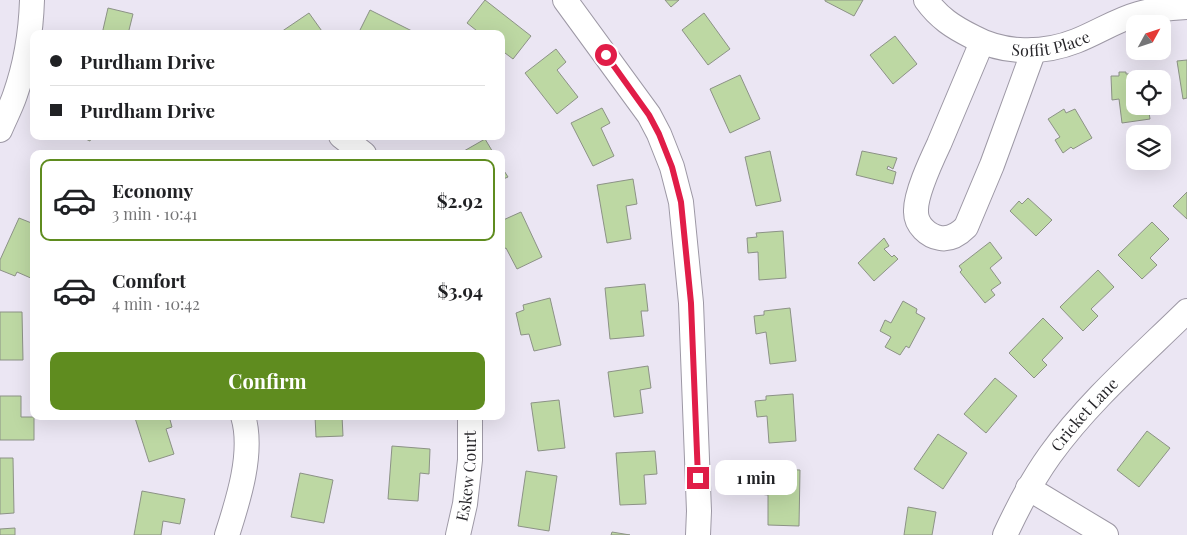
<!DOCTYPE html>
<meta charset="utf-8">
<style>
:root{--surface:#fff;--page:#f2f2f2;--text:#202124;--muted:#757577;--line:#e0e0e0;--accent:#5f8c1f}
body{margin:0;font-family:"Playfair Display",serif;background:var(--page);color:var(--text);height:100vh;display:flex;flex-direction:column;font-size:19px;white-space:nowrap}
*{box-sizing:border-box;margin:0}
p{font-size:16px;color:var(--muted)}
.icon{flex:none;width:28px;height:28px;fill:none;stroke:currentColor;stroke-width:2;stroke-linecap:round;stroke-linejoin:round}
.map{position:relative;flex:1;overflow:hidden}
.drawer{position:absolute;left:30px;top:150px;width:475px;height:270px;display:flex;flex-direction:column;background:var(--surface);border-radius:10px;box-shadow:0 5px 20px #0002}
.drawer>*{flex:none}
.hud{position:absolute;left:30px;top:30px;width:475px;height:110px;border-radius:10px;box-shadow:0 5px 20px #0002;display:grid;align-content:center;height:110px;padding:0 20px;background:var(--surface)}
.needle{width:32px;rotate:50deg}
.fabs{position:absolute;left:1126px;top:15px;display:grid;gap:10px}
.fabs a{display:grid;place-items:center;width:45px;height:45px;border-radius:10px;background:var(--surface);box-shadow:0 5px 20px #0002;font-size:25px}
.end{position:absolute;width:22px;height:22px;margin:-11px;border:6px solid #e11d48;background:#fff;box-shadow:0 0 0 2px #fff}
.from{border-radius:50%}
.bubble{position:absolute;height:35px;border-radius:10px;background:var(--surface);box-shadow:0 5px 20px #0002;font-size:16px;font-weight:700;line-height:35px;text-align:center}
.hud b{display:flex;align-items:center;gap:18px;height:48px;font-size:19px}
.hud b+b{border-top:1px solid var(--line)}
.hud i{width:12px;height:12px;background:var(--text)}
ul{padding:9px 0 0;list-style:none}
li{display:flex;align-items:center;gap:15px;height:82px;margin:0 10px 8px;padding:0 10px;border:2px solid transparent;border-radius:10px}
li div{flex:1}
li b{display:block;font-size:19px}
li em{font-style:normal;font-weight:700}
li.active{border-color:var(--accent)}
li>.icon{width:45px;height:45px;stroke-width:1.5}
.cta{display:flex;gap:10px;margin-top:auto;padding:10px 20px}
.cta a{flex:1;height:58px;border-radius:10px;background:var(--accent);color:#fff;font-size:20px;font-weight:700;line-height:58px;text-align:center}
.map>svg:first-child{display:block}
.building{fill:#bdd8a3;stroke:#8c9286}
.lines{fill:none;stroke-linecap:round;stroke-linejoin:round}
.minor-casing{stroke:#9d98a5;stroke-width:26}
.minor{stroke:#fff;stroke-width:24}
.route{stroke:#e11d48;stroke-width:6}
.labels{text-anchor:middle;stroke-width:4;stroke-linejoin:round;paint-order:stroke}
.street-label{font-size:16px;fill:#27262a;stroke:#f7f3fe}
</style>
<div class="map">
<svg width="1187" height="535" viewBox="0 0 1187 535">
<rect width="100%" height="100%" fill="#ebe6f3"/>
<!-- building -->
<path class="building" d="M485 0 531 36 513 59 501 50V34H481L467 23Z
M665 0H679L671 7Z
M825 0H863L854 16 825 1Z
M108 8 133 14 128 34H102Z
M370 10 418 34H358Z
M309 13 324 34H278Z
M704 13 730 49 708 65 682 30Z
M895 36 917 64 893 84 870 55Z
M556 49 566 62 557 70 578 97 557 114 525 73Z
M1187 60V98L1183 99 1177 61Z
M1119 72H1126V74L1144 73V79H1135V106H1148L1150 119 1122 123 1119 99 1112 100 1111 76H1119Z
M740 75 760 119 730 133 710 89Z
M602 108 610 123 601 128 614 156 593 166 571 123Z
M1064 109 1066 113 1075 109 1092 138 1073 149 1071 147 1063 153 1055 140 1060 137 1048 119Z
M79 136H92L90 141Z
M485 139 494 154H465L464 151Z
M770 151 781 201 756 206 745 157Z
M862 151 897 158 893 169 888 166 887 169 896 172 893 184 856 175Z
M501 166 508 177 501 180Z
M633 179 637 204 626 206 631 239 607 243 597 185Z
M1187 192V219L1173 206Z
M1028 198 1052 220 1036 236 1010 211 1019 201 1022 204Z
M521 212 542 257 517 269 506 248 501 250V221Z
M19 218 34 224 33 279 17 272 15 276 0 270V260Z
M1152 222 1169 239 1150 258 1157 265 1142 279 1118 255Z
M783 231 786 278 759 280 758 252 748 253 747 238 757 237 756 233Z
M884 238 889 246 884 249 892 257 894 255 898 259 874 281 858 263Z
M990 242 1002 258 990 268 1001 283 991 290 995 295 985 303 960 272 962 270 959 266Z
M1098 270 1114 287 1091 309 1098 316 1083 331 1060 307Z
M645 284 648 311H641L644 336 610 339 605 288Z
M550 298 561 345 534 351 529 334 521 335 516 313 524 310 523 305Z
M903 301 917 309 916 313 925 318 909 348 906 346 900 355 885 347 891 337 880 331 885 320 891 323Z
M790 308 796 361 770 364 766 332 756 334 754 316 764 315V311Z
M0 312H22L23 360H0Z
M1043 318 1063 338 1042 360 1047 365 1034 378 1009 353Z
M648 366 651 388 640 390 643 413 614 417 608 372Z
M995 378 1017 396 986 433 964 414Z
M793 394 796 441 769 443 767 416 757 417 755 401 766 400V396Z
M0 396H21V417H34V440H0Z
M559 400 565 448 538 451 531 403Z
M139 416H169L172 427 166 429 174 454 149 462 135 418Z
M315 416H342L343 436 316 437Z
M1147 431 1170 448 1139 487 1117 470Z
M938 434 967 453 943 489 914 469Z
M392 446 430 449 429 474 420 473 418 501 388 499Z
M655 451 657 474 644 475 646 504 620 505 616 453Z
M0 458H13L14 513 0 514Z
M769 469 800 470 799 526 768 525V495L759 494 760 472H769Z
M526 471 557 476 549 531 518 526Z
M300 473 333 480 324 523 291 517Z
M142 491 185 499 180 524 163 521 161 535H134Z
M908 507 936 512 932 535H904Z
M15 528V535H0V529Z
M612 532 630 535H611Z"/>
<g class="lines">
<!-- minor casing -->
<g class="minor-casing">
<g id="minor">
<path d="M565 0 649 115 659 134 672 167 681 202 691 303 699 511 698 535"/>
<path id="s1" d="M926 0C939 18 953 27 973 37 1004 54 1043 54 1076 41 1097 33 1116 20 1138 14 1155 9 1170 8 1187 7"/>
<path d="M982 42C968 76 953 110 939 144 931 161 915 195 916 212 916 225 928 236 940 238 951 240 959 234 966 227L992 165 1034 50"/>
<path d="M0 130C5 118 11 107 15 95 26 64 31 32 32 0"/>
<path d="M341 136 364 154"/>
<path d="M1028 488 1106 535"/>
<path d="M227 535C238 501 254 452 243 416"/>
<path id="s2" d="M458 535 465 504 470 460V416"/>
<path id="s3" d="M1005 535C1018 507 1032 480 1050 455 1088 402 1140 357 1187 311"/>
</g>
</g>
<!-- minor -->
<use href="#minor" class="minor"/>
</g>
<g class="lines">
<!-- route -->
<path class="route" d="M606 55 649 115 659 134 672 167 681 202 691 303 698 478"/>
</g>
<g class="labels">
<!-- street labels -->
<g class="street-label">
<text dy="6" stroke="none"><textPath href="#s1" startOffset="141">Soffit Place</textPath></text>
<text dy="6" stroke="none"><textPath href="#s3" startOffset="145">Cricket Lane</textPath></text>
<text dy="6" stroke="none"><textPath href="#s2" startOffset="60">Eskew Court</textPath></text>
</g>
</g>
</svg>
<div class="fabs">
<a><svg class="needle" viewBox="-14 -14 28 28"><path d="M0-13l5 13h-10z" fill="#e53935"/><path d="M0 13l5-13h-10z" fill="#757577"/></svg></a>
<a><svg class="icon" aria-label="locate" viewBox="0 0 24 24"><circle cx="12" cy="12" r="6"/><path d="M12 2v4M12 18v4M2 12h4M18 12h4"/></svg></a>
<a><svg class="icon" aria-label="layers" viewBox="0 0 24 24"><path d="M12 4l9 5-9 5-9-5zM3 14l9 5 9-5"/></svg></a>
</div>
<i class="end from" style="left:606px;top:55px"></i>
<i class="end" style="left:698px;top:478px"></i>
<div class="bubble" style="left:715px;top:460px;width:82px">1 min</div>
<div class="hud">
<b><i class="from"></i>Purdham Drive</b>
<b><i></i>Purdham Drive</b>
</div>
<section class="drawer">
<ul>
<li class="active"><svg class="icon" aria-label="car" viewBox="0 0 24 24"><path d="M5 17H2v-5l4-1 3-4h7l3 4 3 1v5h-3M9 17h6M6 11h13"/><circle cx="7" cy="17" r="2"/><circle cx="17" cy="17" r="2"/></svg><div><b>Economy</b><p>3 min · 10:41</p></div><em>$2.92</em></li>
<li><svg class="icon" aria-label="car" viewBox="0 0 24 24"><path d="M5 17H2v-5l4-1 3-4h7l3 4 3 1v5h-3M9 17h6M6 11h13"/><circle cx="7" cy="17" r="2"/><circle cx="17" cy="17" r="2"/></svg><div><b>Comfort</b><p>4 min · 10:42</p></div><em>$3.94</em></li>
</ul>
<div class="cta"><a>Confirm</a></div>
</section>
</div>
